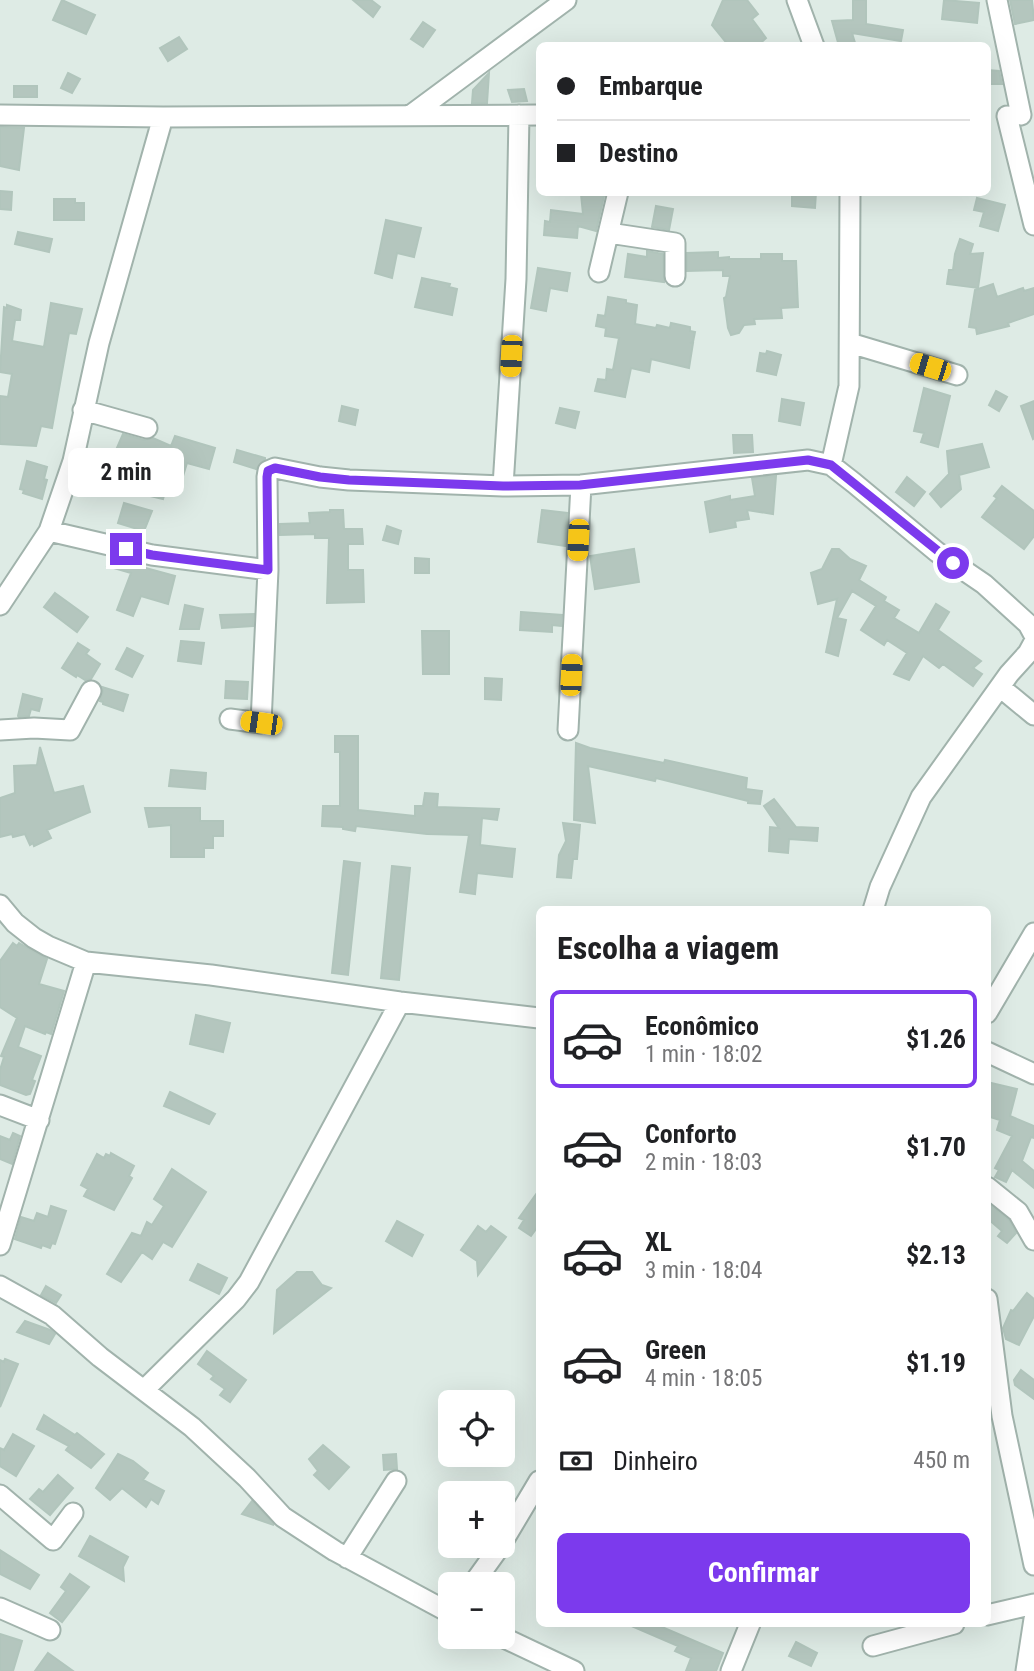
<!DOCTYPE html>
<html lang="pt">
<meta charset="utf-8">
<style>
:root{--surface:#fff;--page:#f2f2f2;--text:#202124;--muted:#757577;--line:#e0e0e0;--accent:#7c3aed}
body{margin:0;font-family:"Roboto Condensed",sans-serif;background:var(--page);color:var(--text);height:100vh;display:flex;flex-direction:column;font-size:26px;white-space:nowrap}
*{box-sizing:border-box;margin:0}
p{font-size:23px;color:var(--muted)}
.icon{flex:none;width:38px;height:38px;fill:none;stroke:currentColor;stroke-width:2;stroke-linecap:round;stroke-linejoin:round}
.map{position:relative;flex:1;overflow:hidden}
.side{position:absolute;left:536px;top:906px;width:455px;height:721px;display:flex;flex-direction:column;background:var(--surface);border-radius:10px;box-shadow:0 7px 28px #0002}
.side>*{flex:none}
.top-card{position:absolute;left:536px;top:42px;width:455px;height:154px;border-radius:10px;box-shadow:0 7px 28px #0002;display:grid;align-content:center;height:154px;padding:0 21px;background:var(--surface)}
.tools{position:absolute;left:438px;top:1390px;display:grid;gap:14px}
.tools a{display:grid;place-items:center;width:77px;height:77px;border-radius:10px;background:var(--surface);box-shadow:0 7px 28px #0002;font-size:35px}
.end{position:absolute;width:32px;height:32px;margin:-16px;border:9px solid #7c3aed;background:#fff;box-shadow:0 0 0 4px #fff}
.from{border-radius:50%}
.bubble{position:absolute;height:49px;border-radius:10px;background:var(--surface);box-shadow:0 7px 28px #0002;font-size:23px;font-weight:700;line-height:49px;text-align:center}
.car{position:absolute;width:21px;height:42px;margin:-21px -10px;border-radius:9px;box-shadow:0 0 5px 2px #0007;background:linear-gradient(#f5c518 24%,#345 0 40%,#f5c518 0 76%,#345 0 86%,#f5c518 0)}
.top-card b{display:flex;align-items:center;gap:24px;height:66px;font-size:26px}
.top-card b+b{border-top:2px solid var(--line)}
.top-card i{width:18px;height:18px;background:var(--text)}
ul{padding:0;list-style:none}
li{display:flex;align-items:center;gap:21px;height:98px;margin:0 14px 10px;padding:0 7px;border:4px solid transparent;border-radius:10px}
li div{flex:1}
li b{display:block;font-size:26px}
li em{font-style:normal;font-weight:700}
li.on{border-color:var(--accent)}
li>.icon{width:63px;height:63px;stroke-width:1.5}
h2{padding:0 21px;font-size:32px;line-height:84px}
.pay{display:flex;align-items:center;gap:18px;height:77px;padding:0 21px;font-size:26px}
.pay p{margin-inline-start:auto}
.action{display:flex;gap:14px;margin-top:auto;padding:14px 21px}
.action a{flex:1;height:80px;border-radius:10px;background:var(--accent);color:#fff;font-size:28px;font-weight:700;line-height:80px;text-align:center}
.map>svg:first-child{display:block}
.building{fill:#b4c6be;stroke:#b1c5bc;stroke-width:2}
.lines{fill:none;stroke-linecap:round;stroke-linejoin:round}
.minor-casing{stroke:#a1b3ac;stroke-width:23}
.minor{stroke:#fff;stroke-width:19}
.route{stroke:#7c3aed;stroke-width:9}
</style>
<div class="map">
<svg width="1034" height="1671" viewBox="0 0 1034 1671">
<rect width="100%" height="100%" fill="#deebe5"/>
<!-- building -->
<path class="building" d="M62 0 95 15 86 34 53 20Z
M353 0H371L380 7 373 17Z
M723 0H747L758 14 752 19 766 38 757 46H729L712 25Z
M853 0H866V24L903 30 901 41 852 33 856 46H839L832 21 853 20Z
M944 0 979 3 977 23 942 19Z
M1010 0H1032L1034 20 1015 24Z
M423 22 435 30 423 47 411 39Z
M179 37 187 49 168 61 160 48Z
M987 70 999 71 1002 84H987Z
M68 73 80 79 72 93 61 88Z
M489 73 487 103H472L473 90Z
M14 86H37V97H14Z
M524 89 527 101 512 102 508 90Z
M0 127 24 128 19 170 0 166Z
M0 191 12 192 11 210 0 209Z
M597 192H605L596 231 578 226 577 238 544 235 545 221 550 222 551 210 583 214 581 194Z
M792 192H816L815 208 792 206Z
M977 198 1005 205 998 231 980 226 984 212 974 210Z
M54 199H75V203H84V220H54Z
M656 206 673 209 669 230 652 227Z
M386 220 421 228 414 257 397 253 392 278 375 273Z
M18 232 52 239 49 252 15 244Z
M960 239 973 244 970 254 983 253 978 288 947 284 949 270H953L955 254Z
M647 251 663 254 664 282 625 277 628 254 647 257Z
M718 252V258L729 257V259H761V254H782V261H796L798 307 781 308 782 318 754 319 755 324 744 325 739 333 731 335 728 328 724 298 726 297 730 276H723V270L687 271V253Z
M538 268 570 273 567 291 550 288 546 311 531 308Z
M422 278 450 284 449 287 457 289 452 315 415 307Z
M993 284 997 297 1023 288 1024 291 1034 288V314L1008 323 1009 326 977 334 976 328 969 327 975 290Z
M608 297 626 300V303L637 305 635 324 656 328 657 325 670 328 671 323 690 327V331L695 332 693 342 690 343H693L689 368 651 359 649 372 631 368 625 397 595 391 598 379 606 380 607 369 613 370 619 338 605 336 606 328 596 326 598 315 605 316Z
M51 303 82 309 76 334 69 333 52 428 41 426 36 446 0 444V396L8 397 12 374 0 372 4 307 7 308V305L21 310 20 320H15L12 341 44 347Z
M767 351 781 355 776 375 757 371 760 353 766 354Z
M924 388 950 396 938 447 921 442 924 433 914 431Z
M996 391 1007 397 999 411 989 405Z
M782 399 804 403 800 425 779 421Z
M1034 401V438L1033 439 1021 406Z
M342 406 358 410 355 425 339 421Z
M560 408 579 412 575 428 556 423Z
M123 434 144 440 153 438 171 446 175 436 215 448 209 469 187 463 183 476 175 474 170 494 165 492 163 499 146 495 149 486 130 479 124 492 87 483 99 458 110 464Z
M733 435H752L753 452 734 453Z
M982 444 989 467 959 475 961 489 941 507 930 494 949 474 947 451Z
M237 450 265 458V459L256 469 234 462Z
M27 461 47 467 44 479 47 480 42 499 23 493 24 490 20 489Z
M776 476 773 514 747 510 749 519 735 521 736 527 710 532 705 502 730 496V500L755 496 752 478Z
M907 477 925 492 914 506 896 492Z
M1002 486 1034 511V536L1024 549 982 517 997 498 994 496Z
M124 503 152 511 144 531 118 523Z
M330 510H343L344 529H362L363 544H348V570H363L364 602 327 603 329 538H315V534L280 535V524L310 523 309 513 330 512Z
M542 510 567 513 566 546 538 542Z
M387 526 401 531 398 544 383 540Z
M634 549 639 582 595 589 590 556Z
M832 549H839L850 559 866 566 859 580 886 597 884 601 899 610 894 618 919 633 936 604 949 612 938 630 981 661 973 668 982 674 973 686 943 664 939 668 923 656 909 680 894 674 907 653 887 640 884 645 861 630 876 606 852 591 837 618 846 620 838 656 826 652 837 599 818 604 811 573 822 569Z
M109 558 175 576 168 604 141 596 133 616 117 610 131 573 107 566Z
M415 558 429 559V573H415Z
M55 593 88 617 77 632 44 607Z
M185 605 203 609 199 629H180Z
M521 612 562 615 561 626 552 625V632L520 630Z
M254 614 253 626 222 628 220 615Z
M422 631H449V674H423Z
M181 641 204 643 201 664 178 661Z
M78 643 89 650 86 654 100 664 91 679 85 680 77 675 76 677 62 668Z
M127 648 143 656 132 677 116 669Z
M485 678 502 679 501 700 485 699Z
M226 681 248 682 247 699 225 698Z
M102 687 128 695 123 711 103 704V702L100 701 103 691Z
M23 694 42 699 39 711 31 709 29 716 19 717 18 716Z
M335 736H358V810L415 816V806H423L425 793 438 794 437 807 499 809 497 820 482 818 480 845 515 849 512 877 477 873 475 894 460 892 469 835 427 834 356 826 355 831 343 829V827L322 826 323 806H340V752H335Z
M576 743 590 748 664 763 665 760 747 778 746 789 762 791 760 804 748 803V801L656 778 655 781 588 766 595 823 574 820Z
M40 747 54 793 83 786 90 812 47 830 51 838 34 846 33 843 30 845 25 834 13 837 12 834 0 837V798L15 793 14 766 37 765Z
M171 770 206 773 205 789 169 786Z
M774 799 796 827 818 828 817 841 789 839 788 853 769 851 770 827 779 828 764 806Z
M145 808H200V821H223V836H213V848H204V857H171V825L149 827Z
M563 823 580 825 577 859H573L571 878 557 877 559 855 566 841Z
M344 861 360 863 348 975 332 973Z
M392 866 410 868 399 980 381 978Z
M13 943 17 946 19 943 47 959 39 984 64 991 51 1034 46 1032 45 1034 25 1026 18 1047 41 1056 32 1080 35 1081 30 1094 26 1095 0 1085V1070L4 1057 1 1056 17 1018 0 1007V961Z
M196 1015 230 1023 223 1052 190 1044Z
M987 1082 1017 1089 1010 1116 1034 1126V1138L1031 1137 1022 1161 1034 1171V1188L1012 1170 1006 1182 995 1177 999 1170 995 1168 1012 1136 997 1130 1000 1120 987 1116Z
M170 1092 215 1114 209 1124 164 1106Z
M13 1133 20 1136 12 1164 0 1159V1136L10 1140Z
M111 1153 134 1166 129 1176 132 1178 114 1210 84 1196 88 1189 81 1185 97 1154 104 1158 106 1154 110 1156Z
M172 1169 206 1192 172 1247 163 1242 152 1259 142 1252 121 1282 107 1274 132 1233 141 1236 147 1222 152 1225 164 1206 154 1199Z
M539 1190V1225L531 1236 519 1228 524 1220 519 1218Z
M989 1204 1009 1220 1016 1233 1007 1243 998 1236 1002 1231 987 1218Z
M51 1206 66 1211 55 1244 52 1243 50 1248 42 1245 41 1248 15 1239 21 1217 34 1221 37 1213 48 1217Z
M397 1221 423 1235 412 1256 386 1241Z
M478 1226 486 1232 491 1226 506 1237 478 1275 477 1261 461 1250Z
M198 1264 227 1278 219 1294 190 1280Z
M297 1272H312L322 1285 331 1288 274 1333 277 1290Z
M46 1286 61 1295 56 1303 41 1295Z
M1027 1293 1034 1299V1316L1019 1345 1006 1339 1003 1328 1011 1310 1013 1311Z
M25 1321 50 1330 55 1334 49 1344 17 1332Z
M207 1351 246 1380 230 1402 220 1395 225 1389 211 1379 214 1376 198 1364Z
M5 1359 18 1364 0 1407V1360L4 1362Z
M1021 1370 1034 1380V1399L1015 1385 1014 1380Z
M44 1415 75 1435 77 1433 104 1454 91 1468 66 1450 69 1446 37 1429Z
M13 1434 34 1446 16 1476 0 1466V1448L4 1450Z
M323 1445 349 1467 329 1489 314 1475 318 1471 309 1459Z
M118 1454 133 1461 148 1473 143 1480 164 1491 158 1504 151 1499 146 1507 122 1488 110 1500 96 1488Z
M396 1454 397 1469 384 1470 383 1455Z
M58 1475 73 1488 50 1515 30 1499 39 1489 43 1492Z
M252 1501 274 1525 242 1514Z
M90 1536 128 1557 123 1567 124 1581 79 1556Z
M0 1550 39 1575 30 1589 0 1574Z
M70 1574 89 1587 62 1622 50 1613 66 1591 61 1587Z
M627 1624H655L723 1653 716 1671H686L691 1658 675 1651 678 1646Z
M0 1634 22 1641 13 1671H0Z
M796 1642 817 1653 811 1666 789 1656Z
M48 1653 73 1671H35Z"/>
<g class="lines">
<!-- minor casing -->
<g class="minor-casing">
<path id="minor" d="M797 0 814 46
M997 0 1021 115
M0 115 163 117 539 115
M411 115 566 0
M1007 116 1034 225
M609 233 675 243V276
M599 272 618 192
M850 343 957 375
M83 410 147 428
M831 465 849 386 850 192
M503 486 516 279 519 115
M49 531 152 555 268 570
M0 605 49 531 73 461 99 343 163 117
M1000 687 1034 715
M230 719 261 723 268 570 267 477 268 471 275 468 320 477 349 480 503 486 581 485 808 460 831 465 854 483 937 552 984 584 1028 624 1034 635
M0 730 34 728 70 730 91 691
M568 730 581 485
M0 905 15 923 34 938 48 946 86 962 211 975 400 1002 539 1018
M873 910 880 887 921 797 1009 674 1028 653 1034 642
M987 1013 1034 933
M987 1052 1034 1074
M0 1105 39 1120
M987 1187 1018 1212 1034 1240
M0 1245 86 962
M0 1286 52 1315 100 1357 192 1427 247 1478 283 1517 335 1551 450 1613
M987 1299 1002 1416 1034 1565
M144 1390 236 1299 249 1282 400 1002
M0 1495 53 1540 73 1513
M502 1543 539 1481
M347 1558 396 1481
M473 1584 501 1545
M0 1608 50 1630
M987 1615 1034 1604
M500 1636 574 1671
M873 1646 954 1624
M731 1671 750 1624
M1026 1671 1034 1619"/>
</g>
<!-- minor -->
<use href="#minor" class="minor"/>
</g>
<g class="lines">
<!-- route -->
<path class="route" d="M126 549 152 555 268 570 267 477 268 471 275 468 320 477 349 480 503 486 580 485 808 460 831 465 953 563"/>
</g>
</svg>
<div class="tools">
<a><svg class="icon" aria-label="locate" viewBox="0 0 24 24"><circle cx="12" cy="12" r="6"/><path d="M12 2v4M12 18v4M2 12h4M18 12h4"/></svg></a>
<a>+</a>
<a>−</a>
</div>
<i class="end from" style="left:953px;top:563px"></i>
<i class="end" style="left:126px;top:549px"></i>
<div class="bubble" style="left:68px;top:448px;width:116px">2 min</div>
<i class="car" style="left:511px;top:356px;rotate:183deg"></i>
<i class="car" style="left:930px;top:367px;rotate:287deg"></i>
<i class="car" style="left:578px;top:540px;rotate:183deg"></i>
<i class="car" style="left:571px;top:675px;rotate:3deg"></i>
<i class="car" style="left:261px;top:723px;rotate:278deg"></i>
<div class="top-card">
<b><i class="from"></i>Embarque</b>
<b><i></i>Destino</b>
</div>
<section class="side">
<h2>Escolha a viagem</h2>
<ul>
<li class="on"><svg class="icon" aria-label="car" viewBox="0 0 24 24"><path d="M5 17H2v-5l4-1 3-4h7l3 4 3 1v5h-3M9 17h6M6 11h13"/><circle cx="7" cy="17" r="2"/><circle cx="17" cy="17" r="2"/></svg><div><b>Econômico</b><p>1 min · 18:02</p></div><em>$1.26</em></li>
<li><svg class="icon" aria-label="car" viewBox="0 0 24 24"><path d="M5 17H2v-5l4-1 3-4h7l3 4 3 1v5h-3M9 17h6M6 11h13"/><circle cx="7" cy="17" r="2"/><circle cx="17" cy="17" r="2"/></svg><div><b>Conforto</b><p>2 min · 18:03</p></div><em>$1.70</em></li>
<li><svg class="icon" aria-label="car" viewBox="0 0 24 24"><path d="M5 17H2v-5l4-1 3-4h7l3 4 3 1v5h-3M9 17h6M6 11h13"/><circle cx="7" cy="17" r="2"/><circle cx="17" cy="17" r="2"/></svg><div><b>XL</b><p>3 min · 18:04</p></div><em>$2.13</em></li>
<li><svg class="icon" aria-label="car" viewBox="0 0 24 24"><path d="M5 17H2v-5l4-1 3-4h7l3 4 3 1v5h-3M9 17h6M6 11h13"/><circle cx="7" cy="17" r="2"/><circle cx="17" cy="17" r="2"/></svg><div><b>Green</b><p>4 min · 18:05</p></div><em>$1.19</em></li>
</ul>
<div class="pay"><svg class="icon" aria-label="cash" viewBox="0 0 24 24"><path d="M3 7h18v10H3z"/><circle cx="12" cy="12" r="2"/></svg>Dinheiro<p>450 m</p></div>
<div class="action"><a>Confirmar</a></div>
</section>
</div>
